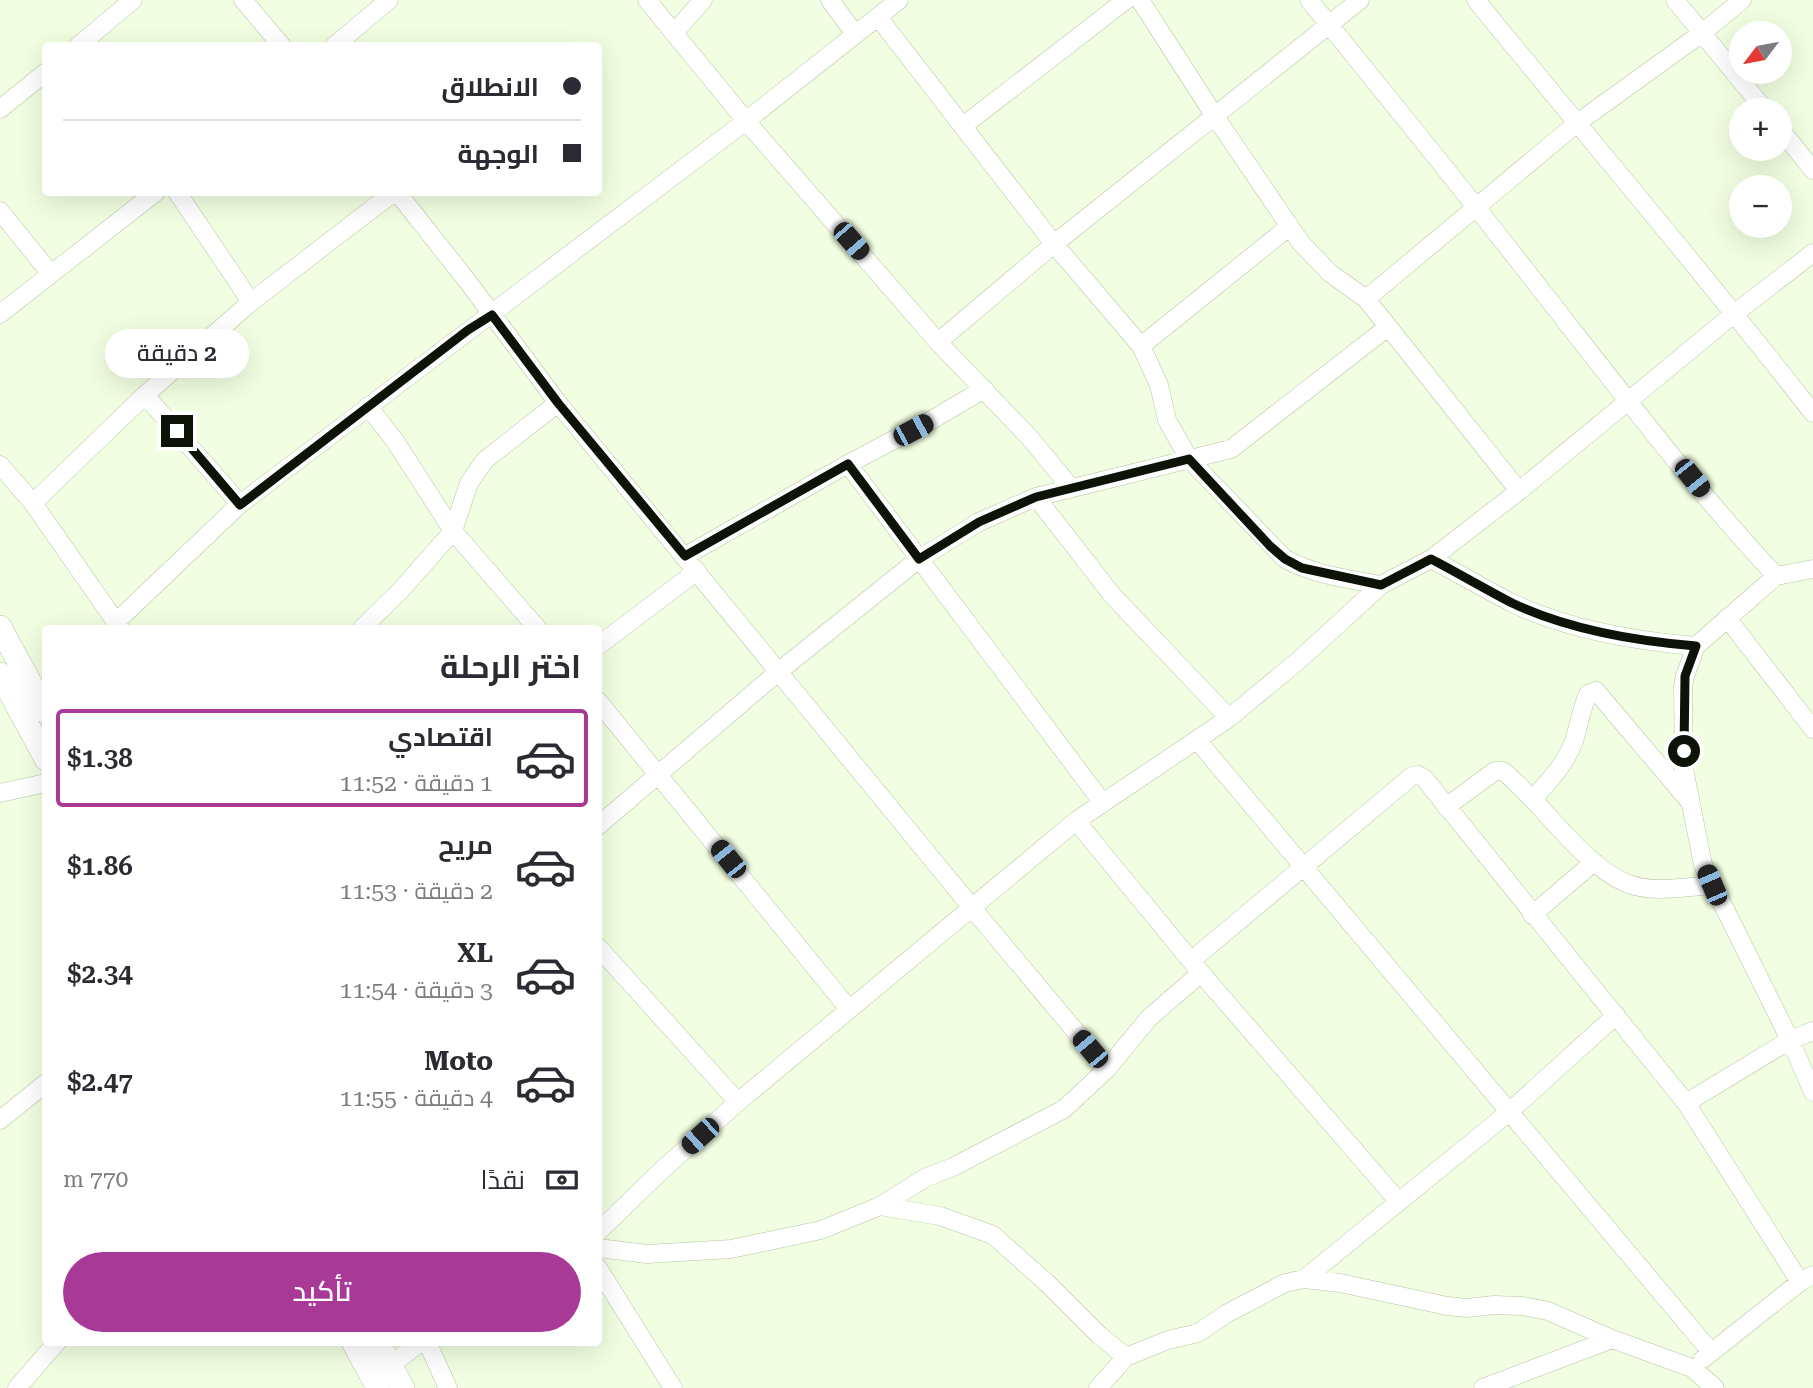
<!DOCTYPE html>
<html lang="ar">
<meta charset="utf-8">
<style>
:root{--surface:#fff;--page:#f7f7f7;--text:#2b2b33;--muted:#7c7c81;--line:#e1e1e2;--accent:#a93996}
body{margin:0;font-family:"Roboto Serif",Cairo,serif;background:var(--page);color:var(--text);direction:rtl;height:100vh;display:flex;flex-direction:column;font-size:26px;white-space:nowrap}
*{box-sizing:border-box;margin:0}
p{font-size:23px;color:var(--muted)}
.icon{flex:none;width:38px;height:38px;fill:none;stroke:currentColor;stroke-width:2;stroke-linecap:round;stroke-linejoin:round}
.map{position:relative;flex:1;overflow:hidden;direction:ltr}
.side{position:absolute;left:42px;top:625px;width:560px;height:721px;display:flex;flex-direction:column;background:var(--surface);border-radius:7px;box-shadow:0 7px 28px #0002;direction:rtl}
.side>*{flex:none}
.top-card{position:absolute;left:42px;top:42px;width:560px;height:154px;border-radius:7px;box-shadow:0 7px 28px #0002;direction:rtl;display:grid;align-content:center;height:154px;padding:0 21px;background:var(--surface)}
.needle{width:46px;rotate:238deg}
.fabs{position:absolute;left:1729px;top:21px;display:grid;gap:14px}
.fabs a{display:grid;place-items:center;width:63px;height:63px;border-radius:50%;background:var(--surface);box-shadow:0 7px 28px #0002;font-size:35px}
.end{position:absolute;width:32px;height:32px;margin:-16px;border:9px solid #0e1307;background:#fff;box-shadow:0 0 0 4px #fff}
.from{border-radius:50%}
.bubble{position:absolute;height:49px;border-radius:24px;background:var(--surface);box-shadow:0 7px 28px #0002;font-size:23px;font-weight:600;line-height:49px;text-align:center;direction:rtl}
.car{position:absolute;width:21px;height:42px;margin:-21px -10px;border-radius:9px;box-shadow:0 0 5px 2px #0007;background:linear-gradient(#222 24%,#8ab4d8 0 40%,#222 0 76%,#8ab4d8 0 86%,#222 0)}
.top-card b{display:flex;align-items:center;gap:24px;height:66px;font-size:26px}
.top-card b+b{border-top:2px solid var(--line)}
.top-card i{width:18px;height:18px;background:var(--text)}
ul{padding:0;list-style:none}
li{display:flex;align-items:center;gap:21px;height:98px;margin:0 14px 10px;padding:0 7px;border:4px solid transparent;border-radius:7px}
li div{flex:1}
li b{display:block;font-size:26px}
li em{font-style:normal;font-weight:600}
li.current{border-color:var(--accent)}
li>.icon{width:63px;height:63px;stroke-width:1.5}
h2{padding:0 21px;font-size:32px;line-height:84px}
.pay{display:flex;align-items:center;gap:18px;height:77px;padding:0 21px;font-size:26px}
.pay p{margin-inline-start:auto}
.action{display:flex;gap:14px;margin-top:auto;padding:14px 21px}
.action a{flex:1;height:80px;border-radius:42px;background:var(--accent);color:#fff;font-size:28px;font-weight:600;line-height:80px;text-align:center}
.map>svg:first-child{display:block}
.lines{fill:none;stroke-linecap:round;stroke-linejoin:round}
.minor-casing{stroke:#b5c4a1;stroke-width:19}
.tertiary-casing{stroke:#b5c4a1;stroke-width:24}
.minor{stroke:#fff;stroke-width:18}
.tertiary{stroke:#fff;stroke-width:23}
.route{stroke:#0e1307;stroke-width:9}
</style>
<div class="map">
<svg width="1813" height="1388" viewBox="0 0 1813 1388">
<rect width="100%" height="100%" fill="#f1fee1"/>
<g class="lines">
<!-- minor casing -->
<g class="minor-casing">
<path id="minor" d="M243 0 282 46
M647 0 746 121 938 342 1030 438 1071 488
M830 0 855 34
M1140 0 1214 115 1301 243 1330 273 1366 299 1519 491
M1309 0C1386 95 1463 189 1538 286 1615 384 1691 485 1776 576
M1476 0C1588 138 1704 273 1813 413
M1675 0 1765 110
M878 17 1054 244 1141 346 1159 385 1167 420 1189 459 1285 559C1315 575 1348 579 1381 585
M674 33 703 0
M78 46 133 0
M334 46 389 0
M0 109 46 72
M963 126 1126 0
M1780 129 1813 170
M177 192 251 302
M397 192 468 282 558 403 973 909 1107 1069
M0 211 51 274
M1366 299 1576 124 1702 33 1742 0
M0 314 156 192
M938 342 1054 244 1360 0
M1141 346 1290 226
M145 395 240 504
M368 406 395 441 453 531 537 628
M848 464 1102 802
M0 465 33 503 120 628
M1036 497 1113 596 1229 718
M33 503 145 395 251 302 394 192
M685 556 848 464 935 418 984 389
M1431 559C1458 573 1485 589 1512 603 1569 630 1635 641 1696 646
M1727 618 1813 729
M116 622 240 504 746 121 899 0
M362 628 401 590 453 531 469 483 485 460 558 403
M598 646 697 571
M598 701 849 1009
M1197 740 1711 1352
M0 793 46 783
M1533 799C1548 782 1566 764 1574 741 1579 725 1581 710 1588 694L1596 691 1690 802
M1446 807 1495 771H1503C1543 803 1580 863 1626 883 1652 894 1686 887 1712 885
M1076 821 1201 973 1399 1202
M598 826 778 672 919 559 979 522 1036 497 1231 449 1388 327
M1532 915 1594 862
M598 947 738 1102
M1192 960 1412 776 1418 775 1424 778 1686 1103 1800 1282
M1813 1031 1790 1040 1813 1092
M1686 1103 1790 1040 1703 865 1684 769 1683 687 1685 676 1696 646 1776 576 1813 569
M0 1120 46 1083
M880 1206 925 1178 953 1167 1064 1109 1107 1069 1149 1018 1201 973
M598 1232 662 1170 738 1102 1076 821 1229 718 1299 660 1381 585 1431 559 1519 491 1735 313 1813 253
M598 1248 647 1254 731 1249 821 1230 880 1206 940 1216 993 1235 1047 1283 1099 1335 1126 1357 1168 1340 1198 1333 1226 1314 1285 1283 1304 1279 1340 1283 1447 1306 1467 1308 1494 1305 1523 1306 1548 1311 1612 1339 1692 1368 1715 1388
M598 1268 673 1388
M1304 1279 1508 1113 1616 1015
M427 1342 448 1388
M1703 1359 1800 1282 1813 1275
M381 1372 421 1342
M17 1388 57 1342
M1098 1388 1126 1357
M1483 1388 1612 1339"/>
</g>
<!-- tertiary casing -->
<g class="tertiary-casing">
<path id="tertiary" d="M0 627 46 712
M0 674 46 759
M353 1342 378 1388
M378 1342 403 1388"/>
</g>
<!-- minor -->
<use href="#minor" class="minor"/>
<!-- tertiary -->
<use href="#tertiary" class="tertiary"/>
</g>
<g class="lines">
<!-- route -->
<path class="route" d="M177 431 240 505 468 330 492 315 558 403 685 556 848 464 919 559 979 522 1036 497 1189 459 1270 546 1285 559 1302 568 1381 585 1431 559C1458 573 1485 589 1512 603 1569 630 1635 641 1696 646L1685 676 1684 751"/>
</g>
</svg>
<div class="fabs">
<a><svg class="needle" viewBox="-14 -14 28 28"><path d="M0-13l5 13h-10z" fill="#e53935"/><path d="M0 13l5-13h-10z" fill="#7c7c81"/></svg></a>
<a>+</a>
<a>−</a>
</div>
<i class="end from" style="left:1684px;top:751px"></i>
<i class="end" style="left:177px;top:431px"></i>
<div class="bubble" style="left:105px;top:329px;width:144px">2 دقيقة</div>
<i class="car" style="left:851px;top:241px;rotate:139deg"></i>
<i class="car" style="left:913px;top:430px;rotate:62deg"></i>
<i class="car" style="left:1692px;top:478px;rotate:141deg"></i>
<i class="car" style="left:728px;top:859px;rotate:321deg"></i>
<i class="car" style="left:1712px;top:885px;rotate:337deg"></i>
<i class="car" style="left:1090px;top:1049px;rotate:320deg"></i>
<i class="car" style="left:700px;top:1136px;rotate:228deg"></i>
<div class="top-card">
<b><i class="from"></i>الانطلاق</b>
<b><i></i>الوجهة</b>
</div>
<section class="side">
<h2>اختر الرحلة</h2>
<ul>
<li class="current"><svg class="icon" aria-label="car" viewBox="0 0 24 24"><path d="M5 17H2v-5l4-1 3-4h7l3 4 3 1v5h-3M9 17h6M6 11h13"/><circle cx="7" cy="17" r="2"/><circle cx="17" cy="17" r="2"/></svg><div><b>اقتصادي</b><p>1 دقيقة · 11:52</p></div><em>$1.38</em></li>
<li><svg class="icon" aria-label="car" viewBox="0 0 24 24"><path d="M5 17H2v-5l4-1 3-4h7l3 4 3 1v5h-3M9 17h6M6 11h13"/><circle cx="7" cy="17" r="2"/><circle cx="17" cy="17" r="2"/></svg><div><b>مريح</b><p>2 دقيقة · 11:53</p></div><em>$1.86</em></li>
<li><svg class="icon" aria-label="car" viewBox="0 0 24 24"><path d="M5 17H2v-5l4-1 3-4h7l3 4 3 1v5h-3M9 17h6M6 11h13"/><circle cx="7" cy="17" r="2"/><circle cx="17" cy="17" r="2"/></svg><div><b>XL</b><p>3 دقيقة · 11:54</p></div><em>$2.34</em></li>
<li><svg class="icon" aria-label="car" viewBox="0 0 24 24"><path d="M5 17H2v-5l4-1 3-4h7l3 4 3 1v5h-3M9 17h6M6 11h13"/><circle cx="7" cy="17" r="2"/><circle cx="17" cy="17" r="2"/></svg><div><b>Moto</b><p>4 دقيقة · 11:55</p></div><em>$2.47</em></li>
</ul>
<div class="pay"><svg class="icon" aria-label="cash" viewBox="0 0 24 24"><path d="M3 7h18v10H3z"/><circle cx="12" cy="12" r="2"/></svg>نقدًا<p>770 m</p></div>
<div class="action"><a>تأكيد</a></div>
</section>
</div>
